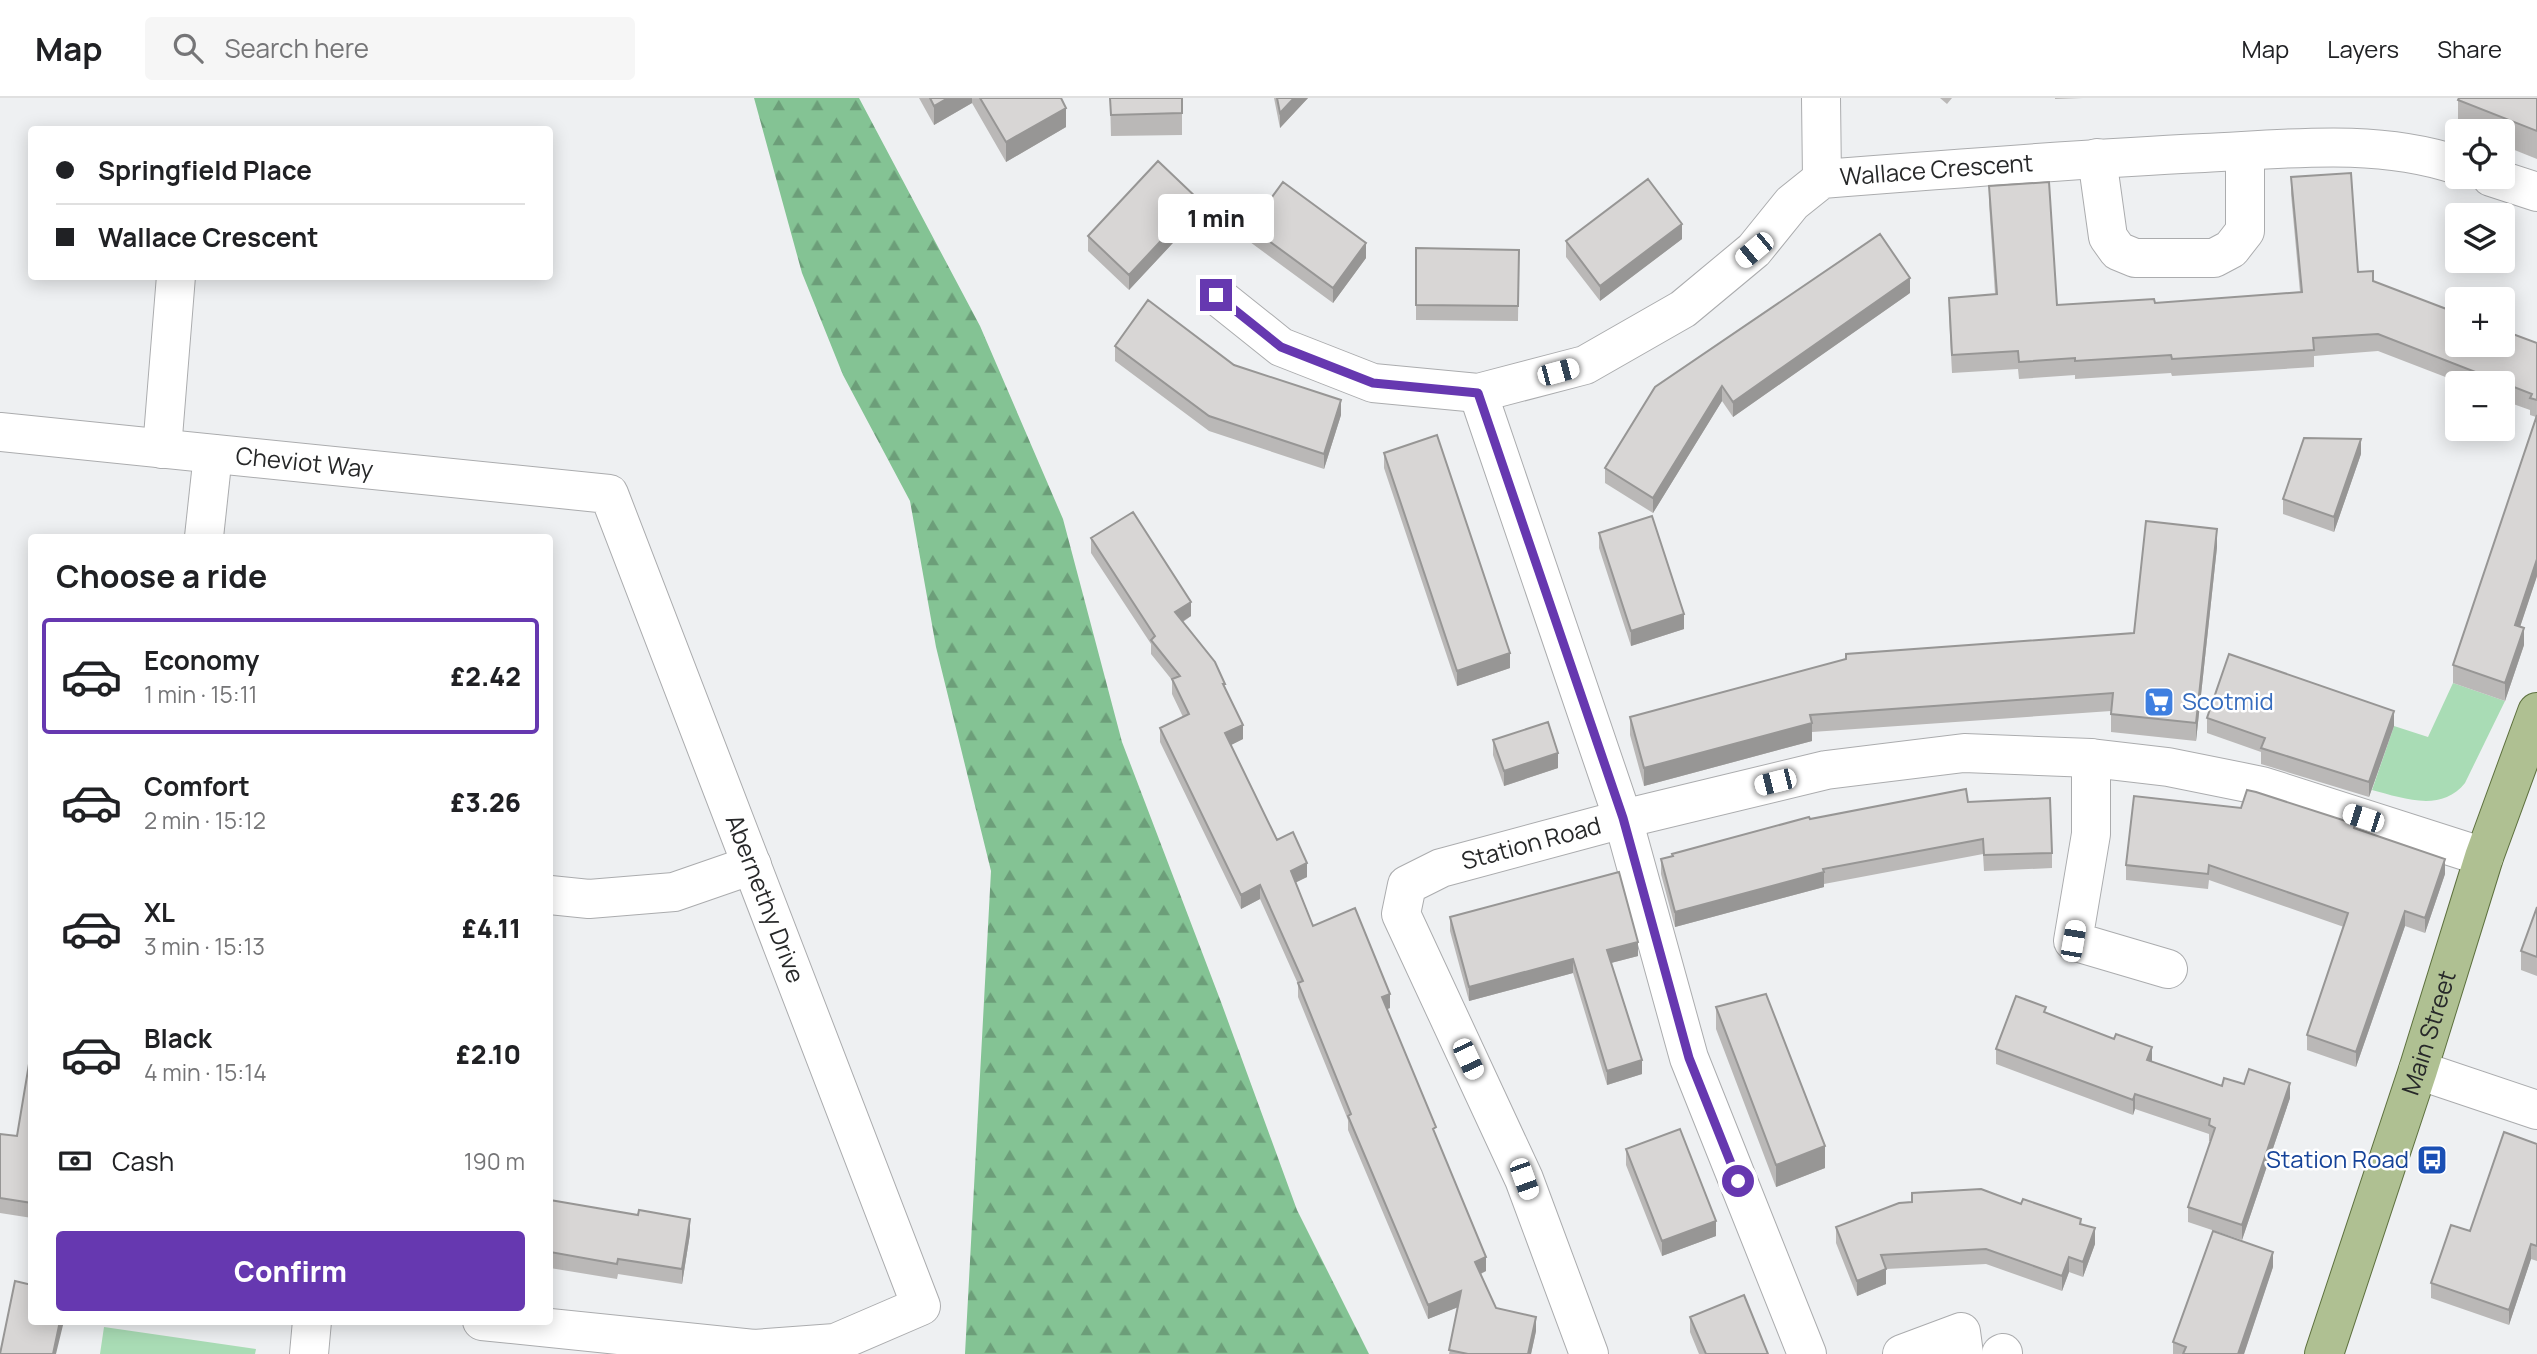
<!DOCTYPE html>
<meta charset="utf-8">
<style>
:root{--surface:#fff;--page:#f6f6f6;--text:#202124;--muted:#757577;--line:#e0e0e0;--accent:#6638b0}
body{margin:0;font-family:Manrope,sans-serif;background:var(--page);color:var(--text);height:100vh;display:flex;flex-direction:column;font-size:26px;white-space:nowrap}
*{box-sizing:border-box;margin:0}
p{font-size:23px;color:var(--muted)}
.icon{flex:none;width:38px;height:38px;fill:none;stroke:currentColor;stroke-width:2;stroke-linecap:round;stroke-linejoin:round}
.map{position:relative;flex:1;overflow:hidden}
.details{position:absolute;left:28px;top:436px;width:525px;height:791px;display:flex;flex-direction:column;background:var(--surface);border-radius:7px;box-shadow:0 4px 18px #0003}
.details>*{flex:none}
.hud{position:absolute;left:28px;top:28px;width:525px;height:154px;border-radius:7px;box-shadow:0 4px 18px #0003;display:grid;align-content:center;height:154px;padding:0 28px;background:var(--surface)}
.buttons{position:absolute;left:2445px;top:21px;display:grid;gap:14px}
.buttons a{display:grid;place-items:center;width:70px;height:70px;border-radius:7px;background:var(--surface);box-shadow:0 4px 18px #0003;font-size:35px}
.end{position:absolute;width:32px;height:32px;margin:-16px;border:9px solid #6638b0;background:#fff;box-shadow:0 0 0 4px #fff}
.from{border-radius:50%}
.bubble{position:absolute;height:49px;border-radius:7px;background:var(--surface);box-shadow:0 4px 18px #0003;font-size:23px;font-weight:800;line-height:49px;text-align:center}
.car{position:absolute;width:21px;height:42px;margin:-21px -10px;border-radius:9px;box-shadow:0 0 5px 2px #0007;background:linear-gradient(#fff 24%,#345 0 40%,#fff 0 76%,#345 0 86%,#fff 0)}
.hud b{display:flex;align-items:center;gap:24px;height:66px;font-size:26px}
.hud b+b{border-top:2px solid var(--line)}
.hud i{width:18px;height:18px;background:var(--text)}
ul{padding:0;list-style:none}
li{display:flex;align-items:center;gap:21px;height:116px;margin:0 14px 10px;padding:0 14px;border:4px solid transparent;border-radius:7px}
li div{flex:1}
li b{display:block;font-size:26px}
li em{font-style:normal;font-weight:800}
li.current{border-color:var(--accent)}
li>.icon{width:63px;height:63px;stroke-width:1.5}
h2{padding:0 28px;font-size:32px;line-height:84px}
.pay{display:flex;align-items:center;gap:18px;height:77px;padding:0 28px;font-size:26px}
.pay p{margin-inline-start:auto}
.cta{display:flex;gap:14px;margin-top:auto;padding:14px 28px}
.cta a{flex:1;height:80px;border-radius:7px;background:var(--accent);color:#fff;font-size:28px;font-weight:800;line-height:80px;text-align:center}
header{display:flex;align-items:center;gap:42px;box-sizing:border-box;height:98px;padding:0 35px;background:var(--surface);border-bottom:2px solid var(--line)}
header strong{font-size:33px}
nav{display:flex;gap:38px;margin-inline-start:auto;font-size:24px}
.search{width:490px;height:63px;background:var(--page);display:flex;align-items:center;gap:18px;box-sizing:border-box;padding:0 24px;border-radius:7px;color:var(--muted);font-size:26px}
.map>svg:first-child{display:block}
.green{fill:#a9dcb5}
.forest{fill:url(#forest-firs)}
.lines{fill:none;stroke-linecap:round;stroke-linejoin:round}
.minor-casing{stroke:#abacae;stroke-width:40}
.major-casing{stroke:#5d703e;stroke-width:40}
.minor{stroke:#fff;stroke-width:38}
.major{stroke:#afc092;stroke-width:38}
.wall{fill:#bab8b7}
.shaded-wall{fill:#979695}
.building{fill:#d8d6d5;stroke:#979695;stroke-width:2}
.route{stroke:#6638b0;stroke-width:9}
.labels{text-anchor:middle;stroke-width:5;stroke-linejoin:round;paint-order:stroke}
.street-label{font-size:24px;fill:#272829;stroke:#fff}
.shop-label{font-size:24px;fill:#366cbe;stroke:#fff;text-anchor:start}
.transit-label{font-size:24px;fill:#164399;stroke:#fff;text-anchor:end}
</style>
<header>
<strong>Map</strong>
<div class="search"><svg class="icon" aria-label="search" viewBox="0 0 24 24"><circle cx="10" cy="10" r="6"/><path d="M15 15l6 6"/></svg>Search here</div>
<nav><a>Map</a><a>Layers</a><a>Share</a></nav>
</header>
<div class="map">
<svg width="2537" height="1256" viewBox="0 0 2537 1256">
<defs>
<pattern id="forest-firs" width="22" height="20" patternUnits="userSpaceOnUse" patternTransform="scale(1.75)"><rect width="22" height="20" fill="#84c394"/><path d="M5 1l3.5 6h-7zM16 11l3.5 6h-7z" fill="#6c9e79"/></pattern>
</defs>
<rect width="100%" height="100%" fill="#eef0f2"/>
<!-- green -->
<path class="green" d="M2453 585 2505 603 2465 685C2441 715 2403 700 2372 692L2394 628 2428 639Z
M104 1229 256 1251 255 1256H100Z"/>
<!-- forest -->
<path class="forest" d="M754 0H859L980 228 1063 421 1122 644 1221 904 1297 1112 1369 1256H965L991 773 936 549 910 403 843 277 802 175Z"/>
<g class="lines">
<!-- minor casing -->
<g class="minor-casing">
<g id="minor">
<path d="M1821 0 1822 81"/>
<path d="M2097 60 2108 139 2118 153 2135 160H2214L2231 151 2245 133V53"/>
<path d="M2491 79 2537 94"/>
<path id="s1" d="M1216 197 1281 249 1373 285 1478 295 1585 267 1683 211 1754 152 1792 105 1822 81C1949 71 2076 61 2204 55 2288 51 2376 40 2457 67"/>
<path d="M1478 295 1623 721 1689 960 1807 1256"/>
<path id="s2" d="M0 334 609 396 921 1208 835 1245 754 1251 482 1223"/>
<path d="M162 351 176 178"/>
<path d="M204 439 213 356"/>
<path d="M2091 660V736L2073 843 2168 871"/>
<path d="M550 797 589 801 674 794 752 767"/>
<path d="M2418 972 2537 1012"/>
<path d="M309 1256 312 1223"/>
<path id="s3" d="M1589 1256 1524 1081 1401 816 1407 787 1441 770 1623 721 1826 672 1964 655 2091 660 2168 669 2262 688 2484 759"/>
<path d="M1902 1256 1961 1234 1964 1256"/>
<path d="M2001 1256 2003 1255"/>
</g>
</g>
<!-- major casing -->
<g class="major-casing">
<g id="major">
<path id="s4" d="M2324 1256 2418 972 2484 759 2537 614"/>
</g>
</g>
<!-- minor -->
<use href="#minor" class="minor"/>
<!-- major -->
<use href="#major" class="major"/>
</g>
<!-- wall -->
<path class="wall" d="M919 0H1061L1066 29 1006 64 972 5 934 27Z
M1110 0H1182V37L1111 38Z
M1274 0H1308L1280 30Z
M1940 0H1952L1947 6Z
M2055 0H2083L2055 1Z
M2537 0V61L2502 47V33H2467L2458 30V2Z
M2291 79 2358 174 2373 183 2537 245V478L2520 529 2524 547 2505 603 2453 585V567L2536 319 2530 317V312L2502 302V285H2461L2378 253 2314 258V269L2172 278 2171 275 2075 281V277L2019 281 2018 271 1952 275 1949 217V200L1995 196 1989 105V88L2057 207 2155 205 2300 194 2291 96Z
M1199 117 1129 192 1088 153V138Z
M1250 129 1366 160 1333 205 1250 144Z
M1682 141 1600 203 1566 159V143Z
M1416 150 1519 152 1518 223 1416 222Z
M1910 195 1733 319 1722 303 1653 415 1605 385V370L1655 289Z
M1115 248 1234 267 1341 317 1324 371 1209 333 1115 263Z
M1384 355 1510 570 1457 588 1384 370Z
M2361 356 2334 434 2283 416V401Z
M1599 435 1684 531 1631 548 1599 450Z
M1091 440 1191 518 1183 524 1225 590 1243 641 1231 647 1277 742 1307 779 1295 784 1313 828 1390 910 1387 911 1436 1038 1486 1173 1481 1176 1496 1210 1536 1233 1531 1256H1449L1458 1209 1428 1221 1348 1032V1022L1298 899V886L1260 801 1241 811 1160 644V630L1183 619 1172 596V582L1151 556V546L1091 455Z
M2217 449 2196 643 2111 634V613L1812 634V643L1644 688 1630 637V619L2134 535Z
M2207 620 2394 628 2369 699 2261 666V654L2207 635Z
M1493 642 1558 670 1504 688 1493 657Z
M1968 704 2052 755V770L1984 773 1983 756 1824 786V789L1675 829 1661 776V761L1810 721Z
M2241 710 2355 730 2445 776 2425 835 2405 828 2356 969 2307 952V937L2344 829 2209 782 2208 791 2126 782V767Z
M2537 809V878L2521 872V853Z
M1450 819 1638 858 1611 865 1642 976 1607 987 1573 875 1469 903 1450 833Z
M1716 909 1825 1070 1776 1089 1716 931Z
M32 914V942L30 941V926Z
M2046 915 2152 964 2222 988 2244 986 2290 1000 2242 1142 2188 1124V1109L2211 1043H2209V1036L2135 1011 2133 1017 1996 966V951Z
M32 948V1120L0 1115V1036L17 1038Z
M2537 1046V1163L2531 1161 2509 1227 2431 1200V1185Z
M1626 1051 1716 1138 1662 1158 1626 1067Z
M550 1102 690 1136 682 1186 618 1176 617 1181 550 1170Z
M2021 1106 2081 1126 2095 1146 2083 1179 2069 1174 2062 1193 1986 1166 1886 1171V1186L1857 1198 1836 1145V1129Z
M2273 1169 2244 1256H2173V1244Z
M1690 1219 1768 1256H1699L1690 1234Z"/>
<!-- shaded-wall -->
<path class="shaded-wall" d="M948 0H972V5L934 27V8Z
M1294 0H1308L1280 30V15Z
M1066 10V29L1006 64V44Z
M1199 102V117L1129 192V177Z
M1682 126V141L1600 203V188Z
M1366 145V160L1333 205V190Z
M1910 180V195L1733 319V304Z
M1722 288V303L1653 415V400Z
M1341 302V317L1324 371V356Z
M2361 341V356L2334 434V419Z
M2217 431V449L2196 643V625Z
M2537 461V478L2515 544V527Z
M1191 504V518L1175 528V514Z
M1684 516V531L1631 548V533Z
M2524 530V547L2505 603V585Z
M1510 555V570L1457 588V573Z
M2394 613V628L2369 699V684Z
M1812 625V643L1644 688V670Z
M1243 627V641L1225 650V635Z
M1558 655V670L1504 688V673Z
M2445 761V776L2425 835V820Z
M1307 765V779L1291 787V773Z
M1824 774V789L1675 829V814Z
M1260 787V801L1241 811V797Z
M2405 813V828L2356 969V954Z
M1638 844V858L1607 866V852Z
M1573 861V875L1469 903V889Z
M1390 896V910L1382 913V899Z
M2152 949V964L2147 962Z
M1642 962V976L1607 987V973Z
M2290 985V1000L2242 1142V1127Z
M2135 996V1011L2133 1017V1002Z
M1825 1048V1070L1776 1089V1067Z
M690 1121V1136L682 1186V1171Z
M1716 1123V1138L1662 1158V1143Z
M2095 1130V1146L2083 1179V1164Z
M2531 1146V1161L2509 1227V1212Z
M2273 1154V1169L2244 1256H2238Z
M1486 1159V1173L1475 1178V1164Z
M2069 1159V1174L2062 1193V1178Z
M1886 1171V1186L1857 1198V1183Z
M1461 1193V1208L1428 1221V1207Z
M1536 1219V1233L1531 1256H1528Z
M60 1223H64L56 1256H53Z"/>
<!-- building -->
<path class="building" d="M930 0H948L934 8Z
M980 0H1061L1066 10 1006 44Z
M1110 0H1182V15L1111 17Z
M1277 0H1294L1280 15Z
M2459 0H2537V33L2458 2Z
M1158 63 1199 102 1129 177 1088 138Z
M2351 75 2358 174 2373 173V183L2457 215V247H2502V232L2537 245V302L2530 300 2532 296 2378 236 2313 240 2314 252 2172 261 2171 257 2075 263V260L2019 264 2018 253 1952 257 1949 200 1997 196 1989 88 2049 84 2057 207 2154 201 2155 205 2302 194 2291 79Z
M1648 81 1682 126 1600 188 1566 143Z
M1283 84 1366 145 1333 190 1250 129Z
M1880 136 1910 180 1733 304 1722 288 1653 400 1605 370 1655 289Z
M1416 150 1519 152 1518 208 1416 207Z
M1148 202 1234 267 1341 302 1324 356 1209 318 1115 248Z
M2537 317V461L2515 527 2524 530 2505 585 2453 567Z
M1437 337 1510 555 1457 573 1384 355Z
M2304 340 2361 341 2334 419 2283 401Z
M1133 414 1191 504 1175 514 1215 564 1225 586H1223L1243 627 1225 635 1277 742 1293 734 1307 765 1291 773 1313 828 1355 810 1390 896 1382 899 1436 1029 1433 1031 1486 1159 1475 1164 1496 1210 1536 1219 1528 1256H1468L1449 1252 1461 1193 1428 1207 1348 1018 1351 1016 1298 885 1303 883 1260 787 1241 797 1160 630 1189 616 1172 581 1180 578 1151 542 1155 538 1091 440Z
M1652 418 1684 516 1631 533 1599 435Z
M2146 423 2217 431 2196 625 2111 616 2113 595 1810 617 1812 625 1644 670 1630 619 1846 561V556L2134 535Z
M2229 556 2394 613 2369 684 2261 650 2265 640 2207 620Z
M1548 624 1558 655 1504 673 1493 642Z
M1966 691 1968 704 2050 700 2052 755 1984 757 1983 741 1823 771 1824 774 1675 814 1661 761 1673 758 1672 756 1809 719 1810 721Z
M2247 692 2256 694 2355 726 2354 730 2445 761 2425 820 2405 813 2356 954 2307 937 2348 815 2209 767 2208 776 2126 767 2134 698 2241 710Z
M1619 774 1638 844 1607 852 1642 962 1607 973 1573 861 1469 889 1450 819Z
M2537 809V859L2521 853Z
M1766 896 1825 1048 1776 1067 1716 909Z
M2016 898 2046 909 2044 914 2114 941 2116 936 2152 949 2147 962 2222 988 2224 980 2244 986 2249 971 2290 985 2242 1127 2188 1109 2215 1030 2209 1027 2210 1021 2135 996 2133 1002 1996 951Z
M32 948V1105L0 1100V1036L17 1038Z
M1680 1031 1716 1123 1662 1143 1626 1051Z
M2504 1034 2537 1046V1148L2531 1146 2509 1212 2431 1185 2451 1127 2470 1133Z
M1981 1091 2021 1106 2023 1101 2081 1121 2080 1126 2095 1130 2083 1164 2069 1159 2062 1178 1986 1151 1881 1157 1886 1171 1857 1183 1836 1129 1899 1105 1912 1104V1095Z
M550 1102 638 1117 639 1112 690 1121 682 1171 618 1161 617 1166 550 1154Z
M2213 1133 2273 1154 2238 1256H2183L2186 1249 2173 1244Z
M15 1183 32 1187V1223H60L53 1256H0Z
M1744 1197 1768 1256H1706L1690 1219Z"/>
<g class="lines">
<!-- route -->
<path class="route" d="M1216 197 1281 249 1373 285 1478 295 1623 720 1689 960 1738 1083"/>
</g>
<!-- icons -->
<defs>
<g id="supermarket-square" transform="scale(1.575)"><rect x="-9" y="-9" width="18" height="18" rx="4" fill="#3f7fe0" stroke="#fff"/><path d="M-6-5.5h2.5l.6 2H6L4.5 2H-2.5L-4.4-4H-6ZM-1.5 3.2a1.3 1.3 0 1 0 .1 0ZM3 3.2a1.3 1.3 0 1 0 .1 0Z" fill="#fff"/></g>
<g id="bus-square" transform="scale(1.575)"><rect x="-9" y="-9" width="18" height="18" rx="4" fill="#1a4fb4" stroke="#fff"/><path d="M-5-6H5V4H4V6H2V4H-2V6H-4V4H-5ZM-3.5-4V0h7V-4ZM-3.5 1.2v1.5H-2V1.2ZM2 1.2v1.5H3.5V1.2Z" fill="#fff"/></g>
</defs>
<g fill-rule="evenodd">
<use href="#supermarket-square" x="2159" y="604"/>
<use href="#bus-square" x="2432" y="1062"/>
</g>
<g class="labels">
<!-- street labels -->
<g class="street-label">
<text dy="8" stroke="none"><textPath href="#s1" startOffset="817">Wallace Crescent</textPath></text>
<text dy="8" stroke="none"><textPath href="#s2" startOffset="306">Cheviot Way</textPath></text>
<text dy="8" stroke="none"><textPath href="#s3" startOffset="640">Station Road</textPath></text>
<text dy="8" stroke="none"><textPath href="#s2" startOffset="1046">Abernethy Drive</textPath></text>
<text dy="8" stroke="none"><textPath href="#s4" startOffset="338">Main Street</textPath></text>
</g>
<!-- shop labels -->
<g class="shop-label">
<text x="2182" y="612">Scotmid</text>
</g>
<!-- transit labels -->
<g class="transit-label">
<text x="2409" y="1070">Station Road</text>
</g>
</g>
</svg>
<div class="buttons">
<a><svg class="icon" aria-label="locate" viewBox="0 0 24 24"><circle cx="12" cy="12" r="6"/><path d="M12 2v4M12 18v4M2 12h4M18 12h4"/></svg></a>
<a><svg class="icon" aria-label="layers" viewBox="0 0 24 24"><path d="M12 4l9 5-9 5-9-5zM3 14l9 5 9-5"/></svg></a>
<a>+</a>
<a>−</a>
</div>
<i class="end from" style="left:1738px;top:1083px"></i>
<i class="end" style="left:1216px;top:197px"></i>
<div class="bubble" style="left:1158px;top:96px;width:116px">1 min</div>
<i class="car" style="left:1754px;top:152px;rotate:230deg"></i>
<i class="car" style="left:1558px;top:274px;rotate:75deg"></i>
<i class="car" style="left:1775px;top:684px;rotate:256deg"></i>
<i class="car" style="left:2363px;top:720px;rotate:288deg"></i>
<i class="car" style="left:2073px;top:843px;rotate:10deg"></i>
<i class="car" style="left:1468px;top:961px;rotate:155deg"></i>
<i class="car" style="left:1524px;top:1081px;rotate:160deg"></i>
<div class="hud">
<b><i class="from"></i>Springfield Place</b>
<b><i></i>Wallace Crescent</b>
</div>
<section class="details">
<h2>Choose a ride</h2>
<ul>
<li class="current"><svg class="icon" aria-label="car" viewBox="0 0 24 24"><path d="M5 17H2v-5l4-1 3-4h7l3 4 3 1v5h-3M9 17h6M6 11h13"/><circle cx="7" cy="17" r="2"/><circle cx="17" cy="17" r="2"/></svg><div><b>Economy</b><p>1 min · 15:11</p></div><em>£2.42</em></li>
<li><svg class="icon" aria-label="car" viewBox="0 0 24 24"><path d="M5 17H2v-5l4-1 3-4h7l3 4 3 1v5h-3M9 17h6M6 11h13"/><circle cx="7" cy="17" r="2"/><circle cx="17" cy="17" r="2"/></svg><div><b>Comfort</b><p>2 min · 15:12</p></div><em>£3.26</em></li>
<li><svg class="icon" aria-label="car" viewBox="0 0 24 24"><path d="M5 17H2v-5l4-1 3-4h7l3 4 3 1v5h-3M9 17h6M6 11h13"/><circle cx="7" cy="17" r="2"/><circle cx="17" cy="17" r="2"/></svg><div><b>XL</b><p>3 min · 15:13</p></div><em>£4.11</em></li>
<li><svg class="icon" aria-label="car" viewBox="0 0 24 24"><path d="M5 17H2v-5l4-1 3-4h7l3 4 3 1v5h-3M9 17h6M6 11h13"/><circle cx="7" cy="17" r="2"/><circle cx="17" cy="17" r="2"/></svg><div><b>Black</b><p>4 min · 15:14</p></div><em>£2.10</em></li>
</ul>
<div class="pay"><svg class="icon" aria-label="cash" viewBox="0 0 24 24"><path d="M3 7h18v10H3z"/><circle cx="12" cy="12" r="2"/></svg>Cash<p>190 m</p></div>
<div class="cta"><a>Confirm</a></div>
</section>
</div>
